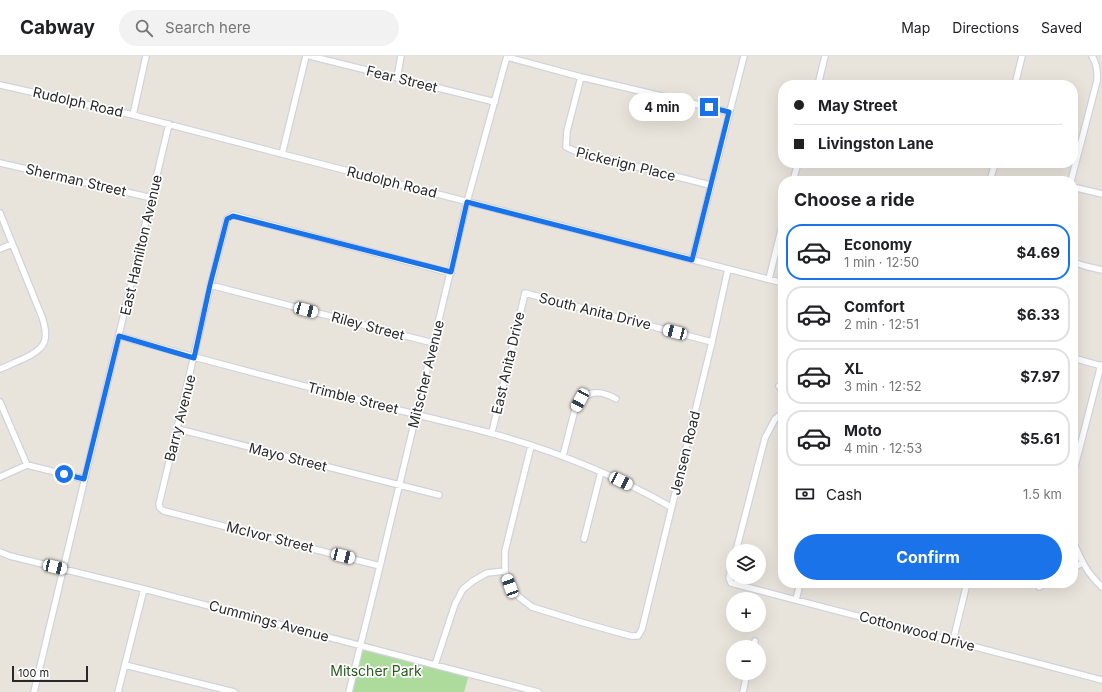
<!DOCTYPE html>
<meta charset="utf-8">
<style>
:root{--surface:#fff;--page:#f2f2f2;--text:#202124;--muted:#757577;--line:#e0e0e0;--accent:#1a73e8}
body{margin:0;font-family:Inter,sans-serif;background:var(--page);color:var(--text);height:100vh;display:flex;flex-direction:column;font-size:15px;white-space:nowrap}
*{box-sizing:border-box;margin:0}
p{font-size:13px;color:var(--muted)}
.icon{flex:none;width:22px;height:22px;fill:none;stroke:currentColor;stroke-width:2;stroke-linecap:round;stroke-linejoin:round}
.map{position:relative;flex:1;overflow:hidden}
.details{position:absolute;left:778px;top:120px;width:300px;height:412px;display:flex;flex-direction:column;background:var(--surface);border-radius:16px;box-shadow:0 4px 16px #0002}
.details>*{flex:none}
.top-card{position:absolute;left:778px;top:24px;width:300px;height:88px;border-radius:16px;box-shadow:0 4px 16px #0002;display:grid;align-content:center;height:88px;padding:0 16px;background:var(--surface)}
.controls{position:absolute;left:726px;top:488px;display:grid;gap:8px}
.controls a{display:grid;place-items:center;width:40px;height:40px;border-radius:50%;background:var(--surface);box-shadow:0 4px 16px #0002;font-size:20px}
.scale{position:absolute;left:12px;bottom:10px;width:76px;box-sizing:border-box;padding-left:4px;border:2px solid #282828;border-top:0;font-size:11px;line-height:14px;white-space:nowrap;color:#282828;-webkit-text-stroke:3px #fff;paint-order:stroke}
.end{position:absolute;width:18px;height:18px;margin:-9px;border:5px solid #1a73e8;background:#fff;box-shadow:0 0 0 2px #fff}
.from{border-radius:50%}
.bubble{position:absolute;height:28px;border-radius:14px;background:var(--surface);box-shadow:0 4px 16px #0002;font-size:13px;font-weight:700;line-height:28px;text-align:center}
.car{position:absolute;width:12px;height:24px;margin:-12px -6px;border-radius:5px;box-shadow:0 0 3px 1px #0007;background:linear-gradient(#fff 24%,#345 0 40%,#fff 0 76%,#345 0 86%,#fff 0)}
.top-card b{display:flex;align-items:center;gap:14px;height:38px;font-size:15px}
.top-card b+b{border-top:1px solid var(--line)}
.top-card i{width:10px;height:10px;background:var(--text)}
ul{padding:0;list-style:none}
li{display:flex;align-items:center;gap:12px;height:56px;margin:0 8px 6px;padding:0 8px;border:2px solid var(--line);border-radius:16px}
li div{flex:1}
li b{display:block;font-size:15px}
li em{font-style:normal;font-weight:700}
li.current{border-color:var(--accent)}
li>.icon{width:36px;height:36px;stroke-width:1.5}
h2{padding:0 16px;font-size:18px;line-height:48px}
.pay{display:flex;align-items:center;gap:10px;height:44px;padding:0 16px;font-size:15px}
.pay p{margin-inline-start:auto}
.button{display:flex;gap:8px;margin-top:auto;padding:8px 16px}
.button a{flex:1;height:46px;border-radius:24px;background:var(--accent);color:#fff;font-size:16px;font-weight:700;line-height:46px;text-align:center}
header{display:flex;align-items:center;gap:24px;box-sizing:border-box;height:56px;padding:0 20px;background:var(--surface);border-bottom:1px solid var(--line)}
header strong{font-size:19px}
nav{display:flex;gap:22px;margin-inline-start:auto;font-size:14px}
.search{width:280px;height:36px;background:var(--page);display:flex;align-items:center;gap:10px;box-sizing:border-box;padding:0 14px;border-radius:22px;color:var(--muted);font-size:15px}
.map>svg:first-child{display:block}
.green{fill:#acdb9c}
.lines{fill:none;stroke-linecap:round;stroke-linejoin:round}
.minor-casing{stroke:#d0d2df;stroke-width:8}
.minor{stroke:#fff;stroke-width:5.5}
.route{stroke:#1a73e8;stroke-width:5}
.labels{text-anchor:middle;stroke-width:3.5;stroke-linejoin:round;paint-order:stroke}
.street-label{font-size:14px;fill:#282828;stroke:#fff}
.park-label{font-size:14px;fill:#275c20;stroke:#fff}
</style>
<header>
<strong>Cabway</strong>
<div class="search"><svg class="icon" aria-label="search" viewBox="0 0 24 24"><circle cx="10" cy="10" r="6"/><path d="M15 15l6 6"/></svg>Search here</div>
<nav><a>Map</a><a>Directions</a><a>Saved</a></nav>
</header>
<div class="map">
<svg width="1102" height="636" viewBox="0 0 1102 636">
<rect width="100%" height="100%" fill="#e9e4db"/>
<!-- green -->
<path class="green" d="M360 589 469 619 464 636H349Z"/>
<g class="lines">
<!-- minor casing -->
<g class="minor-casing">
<path id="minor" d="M310 0 495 46
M507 1 581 21 729 56
M581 21 567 75 566 91 575 95 710 129
M397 22 401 0
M0 29 133 59 282 98 783 227
M818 29 825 0
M1015 29 1022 0
M133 59 146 0
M282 98 306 0
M0 107 152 142
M793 125 798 107
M990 125 995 107
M1071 125 1097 25C1098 15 1097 8 1092 0
M1073 131 1102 138
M0 157 42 261C50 285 45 293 23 303 15 306 8 310 0 313
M0 193 12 188
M692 204 744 0
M1073 206 1085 210 1102 214
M769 223 783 166
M210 229 433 287
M119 280C209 306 300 329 391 352 424 361 457 368 490 377 553 394 615 419 671 451
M1073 302 1102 310
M779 330 783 336
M0 346 27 409
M178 373 439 439
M491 377 493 372 525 237 712 286
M531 390 505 495V515L510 530 519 541 532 551 584 567 631 580H638L642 573 712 286 728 213
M563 400C565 391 568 382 570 372 572 366 573 360 575 354 583 334 599 333 616 343
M1073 418 1101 309
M0 421 27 409 84 423
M584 483 601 416
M1073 485C1081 504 1086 516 1102 531
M736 495 765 382 775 363 783 357
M0 496 10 500 144 533 538 636
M733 506 729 522 731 527 1102 624
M380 510 164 455 160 452 159 448C182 353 203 257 227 163L233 159 451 217
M1073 512 1082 507
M1039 531 1046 527
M796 544 800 527
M953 585 967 527
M754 591 755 585
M125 609 234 636
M435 609 455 548 463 533 473 525 487 517 505 515
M34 636 169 68
M118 636 144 533
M349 636 380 510 467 146 507 0
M743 636 747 617"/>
</g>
<!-- minor -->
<use href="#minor" class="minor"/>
</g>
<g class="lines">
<!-- route -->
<path class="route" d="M64 418 84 423 119 280 194 302 210 229 227 163 233 160 451 216 467 146 692 204 729 56 709 51"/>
</g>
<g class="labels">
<!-- street labels -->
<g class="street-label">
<text transform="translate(402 23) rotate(14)" y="5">Fear Street</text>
<text transform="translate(78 46) rotate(13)" y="5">Rudolph Road</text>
<text transform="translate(626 108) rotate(14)" y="5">Pickerign Place</text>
<text transform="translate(76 124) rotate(13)" y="5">Sherman Street</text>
<text transform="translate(392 126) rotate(14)" y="5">Rudolph Road</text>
<text transform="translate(141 189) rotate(-77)" y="5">East Hamilton Avenue</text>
<text transform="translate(595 255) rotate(14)" y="5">South Anita Drive</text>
<text transform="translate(368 270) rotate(15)" y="5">Riley Street</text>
<text transform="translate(508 307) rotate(-77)" y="5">East Anita Drive</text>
<text transform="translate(426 318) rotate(-76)" y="5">Mitscher Avenue</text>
<text transform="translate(353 342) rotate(14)" y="5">Trimble Street</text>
<text transform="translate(180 362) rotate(-76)" y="5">Barry Avenue</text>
<text transform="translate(685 397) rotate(-76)" y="5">Jensen Road</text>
<text transform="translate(288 401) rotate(14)" y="5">Mayo Street</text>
<text transform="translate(270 481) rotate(14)" y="5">McIvor Street</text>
<text transform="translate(269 565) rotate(15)" y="5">Cummings Avenue</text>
<text transform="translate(917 575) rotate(15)" y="5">Cottonwood Drive</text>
</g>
<!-- park labels -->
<g class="park-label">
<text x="376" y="620">Mitscher Park</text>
</g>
</g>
</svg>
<div class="controls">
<a><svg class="icon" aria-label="layers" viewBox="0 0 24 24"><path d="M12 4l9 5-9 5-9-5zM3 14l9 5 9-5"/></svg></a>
<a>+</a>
<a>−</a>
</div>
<div class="scale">100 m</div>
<i class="end from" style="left:64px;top:418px"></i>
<i class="end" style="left:709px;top:51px"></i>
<div class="bubble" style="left:629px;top:37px;width:66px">4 min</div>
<i class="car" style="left:306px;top:254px;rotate:105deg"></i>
<i class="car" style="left:675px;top:276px;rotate:285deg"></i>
<i class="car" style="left:580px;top:344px;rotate:208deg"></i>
<i class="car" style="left:621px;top:425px;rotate:116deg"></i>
<i class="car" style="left:343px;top:500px;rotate:104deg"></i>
<i class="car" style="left:55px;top:511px;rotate:103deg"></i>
<i class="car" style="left:510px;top:530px;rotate:340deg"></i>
<div class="top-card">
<b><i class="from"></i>May Street</b>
<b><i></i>Livingston Lane</b>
</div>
<section class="details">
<h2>Choose a ride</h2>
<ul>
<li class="current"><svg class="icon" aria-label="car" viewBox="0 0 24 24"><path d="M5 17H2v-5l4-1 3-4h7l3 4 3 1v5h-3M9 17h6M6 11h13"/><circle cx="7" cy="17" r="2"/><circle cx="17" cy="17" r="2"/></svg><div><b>Economy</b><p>1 min · 12:50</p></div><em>$4.69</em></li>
<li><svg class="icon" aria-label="car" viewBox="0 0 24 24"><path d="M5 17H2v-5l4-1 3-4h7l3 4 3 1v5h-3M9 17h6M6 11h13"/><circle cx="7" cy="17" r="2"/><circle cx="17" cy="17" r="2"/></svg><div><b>Comfort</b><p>2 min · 12:51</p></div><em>$6.33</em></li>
<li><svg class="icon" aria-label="car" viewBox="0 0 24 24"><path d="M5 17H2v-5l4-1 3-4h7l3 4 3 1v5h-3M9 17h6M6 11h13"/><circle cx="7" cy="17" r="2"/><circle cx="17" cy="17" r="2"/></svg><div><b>XL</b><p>3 min · 12:52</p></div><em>$7.97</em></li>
<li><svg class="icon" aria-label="car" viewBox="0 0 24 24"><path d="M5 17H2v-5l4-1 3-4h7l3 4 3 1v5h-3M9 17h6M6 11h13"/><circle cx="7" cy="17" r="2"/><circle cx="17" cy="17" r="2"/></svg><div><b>Moto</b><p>4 min · 12:53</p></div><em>$5.61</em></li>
</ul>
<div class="pay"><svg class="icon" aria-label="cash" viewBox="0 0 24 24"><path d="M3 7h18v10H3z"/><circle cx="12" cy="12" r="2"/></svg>Cash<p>1.5 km</p></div>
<div class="button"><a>Confirm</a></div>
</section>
</div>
